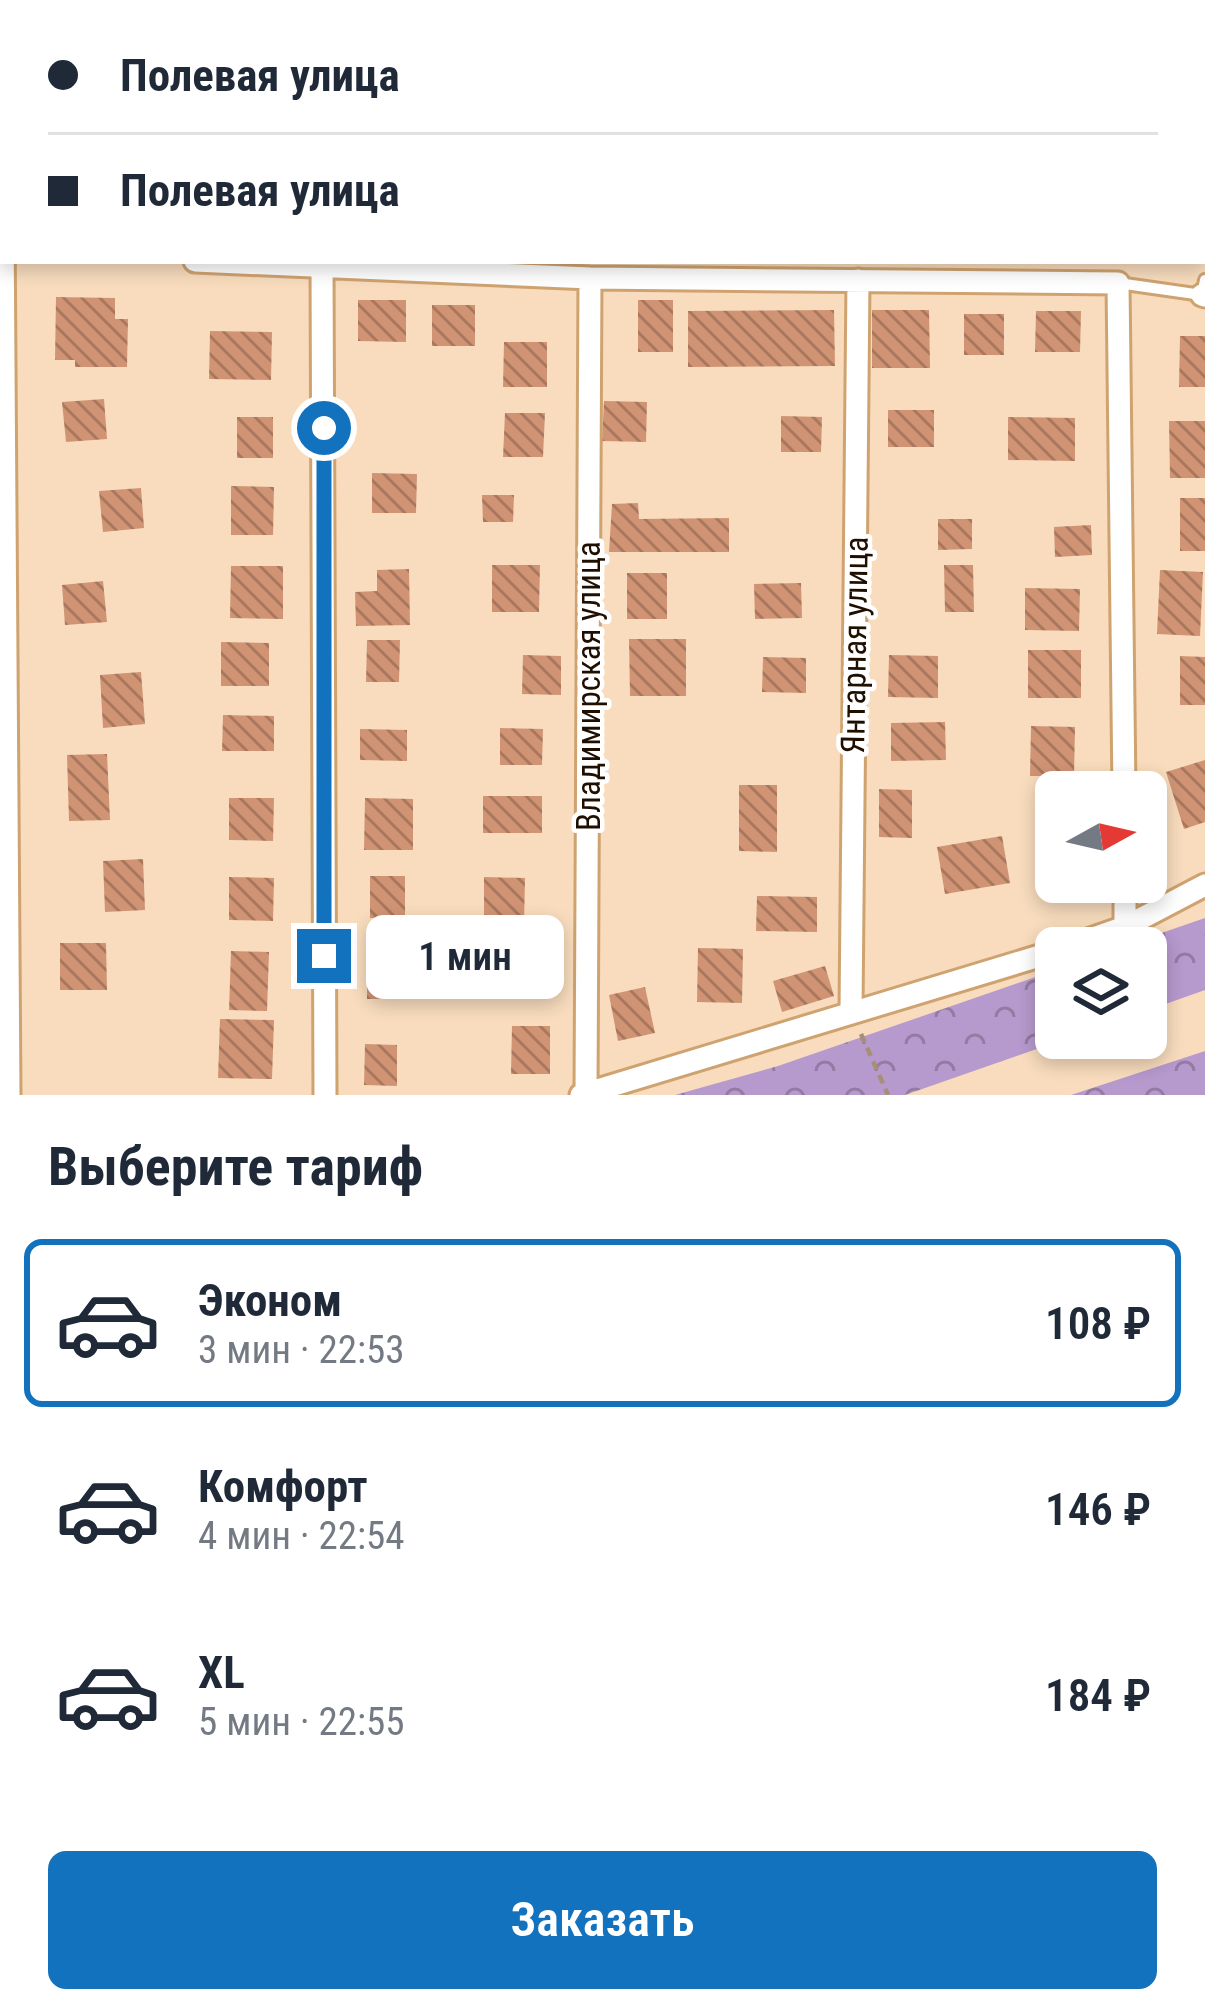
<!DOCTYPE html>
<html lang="ru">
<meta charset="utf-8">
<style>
:root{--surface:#fff;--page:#f6f6f7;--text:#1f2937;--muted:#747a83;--line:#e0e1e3;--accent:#1272be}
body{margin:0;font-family:"Roboto Condensed",sans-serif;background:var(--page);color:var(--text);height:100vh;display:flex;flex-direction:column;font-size:45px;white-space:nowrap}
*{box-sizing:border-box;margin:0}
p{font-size:39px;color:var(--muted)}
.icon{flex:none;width:66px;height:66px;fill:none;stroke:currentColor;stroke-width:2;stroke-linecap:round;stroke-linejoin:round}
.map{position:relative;height:1095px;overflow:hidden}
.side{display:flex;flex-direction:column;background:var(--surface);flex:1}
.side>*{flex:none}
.guide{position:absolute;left:0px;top:0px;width:1206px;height:264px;box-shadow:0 6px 18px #0003;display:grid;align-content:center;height:264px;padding:0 48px;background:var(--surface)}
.needle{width:78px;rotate:82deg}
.controls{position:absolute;left:1035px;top:771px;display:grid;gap:24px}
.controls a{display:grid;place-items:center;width:132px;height:132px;border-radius:18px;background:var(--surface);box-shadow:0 6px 18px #0003;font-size:60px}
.end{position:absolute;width:54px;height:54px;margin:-27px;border:15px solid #1272be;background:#fff;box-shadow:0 0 0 6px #fff}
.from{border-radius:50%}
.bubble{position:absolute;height:84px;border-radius:18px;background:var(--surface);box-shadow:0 6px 18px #0003;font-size:39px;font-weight:600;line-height:84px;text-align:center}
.guide b{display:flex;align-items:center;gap:42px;height:114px;font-size:45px}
.guide b+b{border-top:3px solid var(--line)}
.guide i{width:30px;height:30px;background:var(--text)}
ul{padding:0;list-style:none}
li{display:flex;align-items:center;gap:36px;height:168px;margin:0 24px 18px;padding:0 24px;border:6px solid transparent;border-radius:18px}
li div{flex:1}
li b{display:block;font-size:45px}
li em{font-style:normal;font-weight:600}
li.on{border-color:var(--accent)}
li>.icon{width:108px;height:108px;stroke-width:1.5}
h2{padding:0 48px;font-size:54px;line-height:144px}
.button{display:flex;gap:24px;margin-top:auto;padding:24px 48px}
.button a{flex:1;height:138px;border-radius:18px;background:var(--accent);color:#fff;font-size:48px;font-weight:600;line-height:138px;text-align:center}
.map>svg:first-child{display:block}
.forest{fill:url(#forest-crowns)}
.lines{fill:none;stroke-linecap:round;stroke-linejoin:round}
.stream{stroke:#9ecaf9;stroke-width:8}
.building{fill:url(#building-back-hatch)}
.lane-casing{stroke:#cfa370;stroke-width:16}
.street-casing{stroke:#cfa370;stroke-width:27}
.path{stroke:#a78f76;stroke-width:4.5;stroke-dasharray:9 6;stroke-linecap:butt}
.lane{stroke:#fff;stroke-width:10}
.street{stroke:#fff;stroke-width:21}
.route{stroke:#1272be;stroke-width:15}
.labels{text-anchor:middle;stroke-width:9;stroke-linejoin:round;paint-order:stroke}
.street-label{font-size:33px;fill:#1f0f00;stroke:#fff}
</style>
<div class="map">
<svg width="1205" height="1095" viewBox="0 0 1205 1095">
<defs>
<pattern id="forest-crowns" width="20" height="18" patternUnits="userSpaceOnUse" patternTransform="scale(3)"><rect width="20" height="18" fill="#b699cd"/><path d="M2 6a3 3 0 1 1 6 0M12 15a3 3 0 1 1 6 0" fill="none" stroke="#937ba4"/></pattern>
<pattern id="building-back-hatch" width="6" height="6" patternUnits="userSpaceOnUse" patternTransform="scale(3)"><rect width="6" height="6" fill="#d09474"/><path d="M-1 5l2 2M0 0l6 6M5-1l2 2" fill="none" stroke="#a8775d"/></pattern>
</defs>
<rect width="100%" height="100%" fill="#f8dcbd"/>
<!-- forest -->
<path class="forest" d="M1205 918V990L1146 1011V948H1118Z
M1056 970V1038H1068L905 1095H675L778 1066Z
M1205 1051V1095H1071Z"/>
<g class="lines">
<!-- stream -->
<path class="stream" d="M37 0 44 3
M1203 87H1205"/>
</g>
<!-- building -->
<path class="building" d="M56 297 115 298V319H128L127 367H75V360H55Z
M358 300H406V342L358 341Z
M638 300H673V352H638Z
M432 305H475V346H432Z
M834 310 835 366 688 367V311Z
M872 310H929L930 368H872Z
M1036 311H1081L1080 352H1035Z
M964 314H1004V355H964Z
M210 331 272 332 271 380 209 379Z
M1180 336H1205V387H1179Z
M504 342H547V387H503Z
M104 399 107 439 66 442 62 402Z
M604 401 647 402 646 442 602 441Z
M888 410H934V447H888Z
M505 413H545L543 457H503Z
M781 416 822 417 821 452H781Z
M237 417H273V458H237Z
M1008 417 1075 418V461L1008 460Z
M1169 421H1205V478H1170Z
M372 473 417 474 416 513H372Z
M231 486 274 487 273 535H231Z
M141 488 144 528 103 532 99 491Z
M482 495H514L513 522H483Z
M1180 498H1205V551H1180Z
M638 503 639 519 729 518V552H609L612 504Z
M938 519H972V549L938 550Z
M1091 525 1092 555 1055 557 1054 527Z
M492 565H540L539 612H492Z
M944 565H973L974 612H945Z
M231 566H283V619L230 618Z
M409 569 410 625 356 626 355 592 377 591V570Z
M1160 570 1203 572 1200 636 1157 634Z
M627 573H667V619H627Z
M103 581 107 622 65 625 62 585Z
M801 583 802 618 755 619 754 584Z
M1025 588 1080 589 1079 631 1025 630Z
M629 639H686V696H630Z
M367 640H400L399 682H366Z
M221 642 269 643V686H221Z
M1028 650H1081V698H1028Z
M523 655 561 656V695L522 694Z
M889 655 938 656V698L888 697Z
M1180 656 1205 657V705H1180Z
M763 657 806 658V693L762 692Z
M141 672 145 724 103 728 100 675Z
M223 715 274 716V751H222Z
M945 722 946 760 891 761V723Z
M1031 726 1075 727 1074 776H1030Z
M500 728 543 729 542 765H500Z
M360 729 407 730V761L360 760Z
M107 754 110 820 69 821 67 755Z
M1205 760V822L1184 829 1166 772Z
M739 785H777V852L739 851Z
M879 789 912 790V838L879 837Z
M483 796H542V833H483Z
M1050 797H1056V829L1049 828Z
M229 798H274L273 841 229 840Z
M365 798 413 799V850H364Z
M1002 836 1010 883 945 894 937 847Z
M143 859 145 910 105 912 103 861Z
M370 876H405V918H370Z
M229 877 274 878 273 921 229 920Z
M484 877 525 878 524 924H484Z
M757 896 817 897V932L756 931Z
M60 943H106L107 990H60Z
M698 948 743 949 742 1003 697 1002Z
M231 951 269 952 267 1011 229 1010Z
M489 959 536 960V998L488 997Z
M367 961H399V999H367Z
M825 966 834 996 782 1012 773 981Z
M645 987 655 1033 618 1041 609 995Z
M220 1019 274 1020 272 1079 218 1078Z
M512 1026H550V1074H511Z
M365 1044 397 1045V1086L364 1085Z"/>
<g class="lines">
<!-- lane casing -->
<g class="lane-casing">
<path id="lane" d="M1118 283 1202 295 1205 280"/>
</g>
<!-- street casing -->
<g class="street-casing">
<path id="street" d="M3 220 9 1095
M195 261 590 278 1118 283 1124 792
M322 264 325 1095
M1202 295 1205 296
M1125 882V927
M1065 948 1125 927 1205 885
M851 1010 858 280
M586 1093 590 278
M581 1095 1056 951"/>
</g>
<!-- path -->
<path class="path" d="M861 1034 888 1095"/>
<!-- lane -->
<use href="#lane" class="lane"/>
<!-- street -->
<use href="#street" class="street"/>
</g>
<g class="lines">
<!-- route -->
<path class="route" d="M324 956V428"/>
</g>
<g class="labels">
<!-- street labels -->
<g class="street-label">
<text transform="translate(854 645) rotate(-89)" y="12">Янтарная улица</text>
<text transform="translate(588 686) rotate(-90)" y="12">Владимирская улица</text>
</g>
</g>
</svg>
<div class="controls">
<a><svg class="needle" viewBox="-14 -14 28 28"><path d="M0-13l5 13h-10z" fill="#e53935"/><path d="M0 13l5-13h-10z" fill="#747a83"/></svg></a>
<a><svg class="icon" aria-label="layers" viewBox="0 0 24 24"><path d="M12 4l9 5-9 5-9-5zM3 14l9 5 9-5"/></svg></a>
</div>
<i class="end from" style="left:324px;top:428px"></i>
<i class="end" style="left:324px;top:956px"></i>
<div class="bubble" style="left:366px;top:915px;width:198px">1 мин</div>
<div class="guide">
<b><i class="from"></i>Полевая улица</b>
<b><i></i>Полевая улица</b>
</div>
</div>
<section class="side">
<h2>Выберите тариф</h2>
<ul>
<li class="on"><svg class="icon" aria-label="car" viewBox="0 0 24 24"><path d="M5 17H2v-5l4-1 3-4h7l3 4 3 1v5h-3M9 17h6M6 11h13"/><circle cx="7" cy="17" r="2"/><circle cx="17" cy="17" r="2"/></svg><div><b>Эконом</b><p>3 мин · 22:53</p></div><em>108 ₽</em></li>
<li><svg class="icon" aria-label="car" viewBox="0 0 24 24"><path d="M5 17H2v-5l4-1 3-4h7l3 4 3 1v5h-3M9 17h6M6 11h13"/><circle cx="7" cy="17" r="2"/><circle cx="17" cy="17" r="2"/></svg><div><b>Комфорт</b><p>4 мин · 22:54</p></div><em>146 ₽</em></li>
<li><svg class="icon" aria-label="car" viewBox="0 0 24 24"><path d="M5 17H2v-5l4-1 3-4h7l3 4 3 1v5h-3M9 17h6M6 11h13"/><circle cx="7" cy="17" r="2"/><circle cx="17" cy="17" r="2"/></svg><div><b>XL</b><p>5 мин · 22:55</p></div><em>184 ₽</em></li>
</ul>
<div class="button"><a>Заказать</a></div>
</section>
